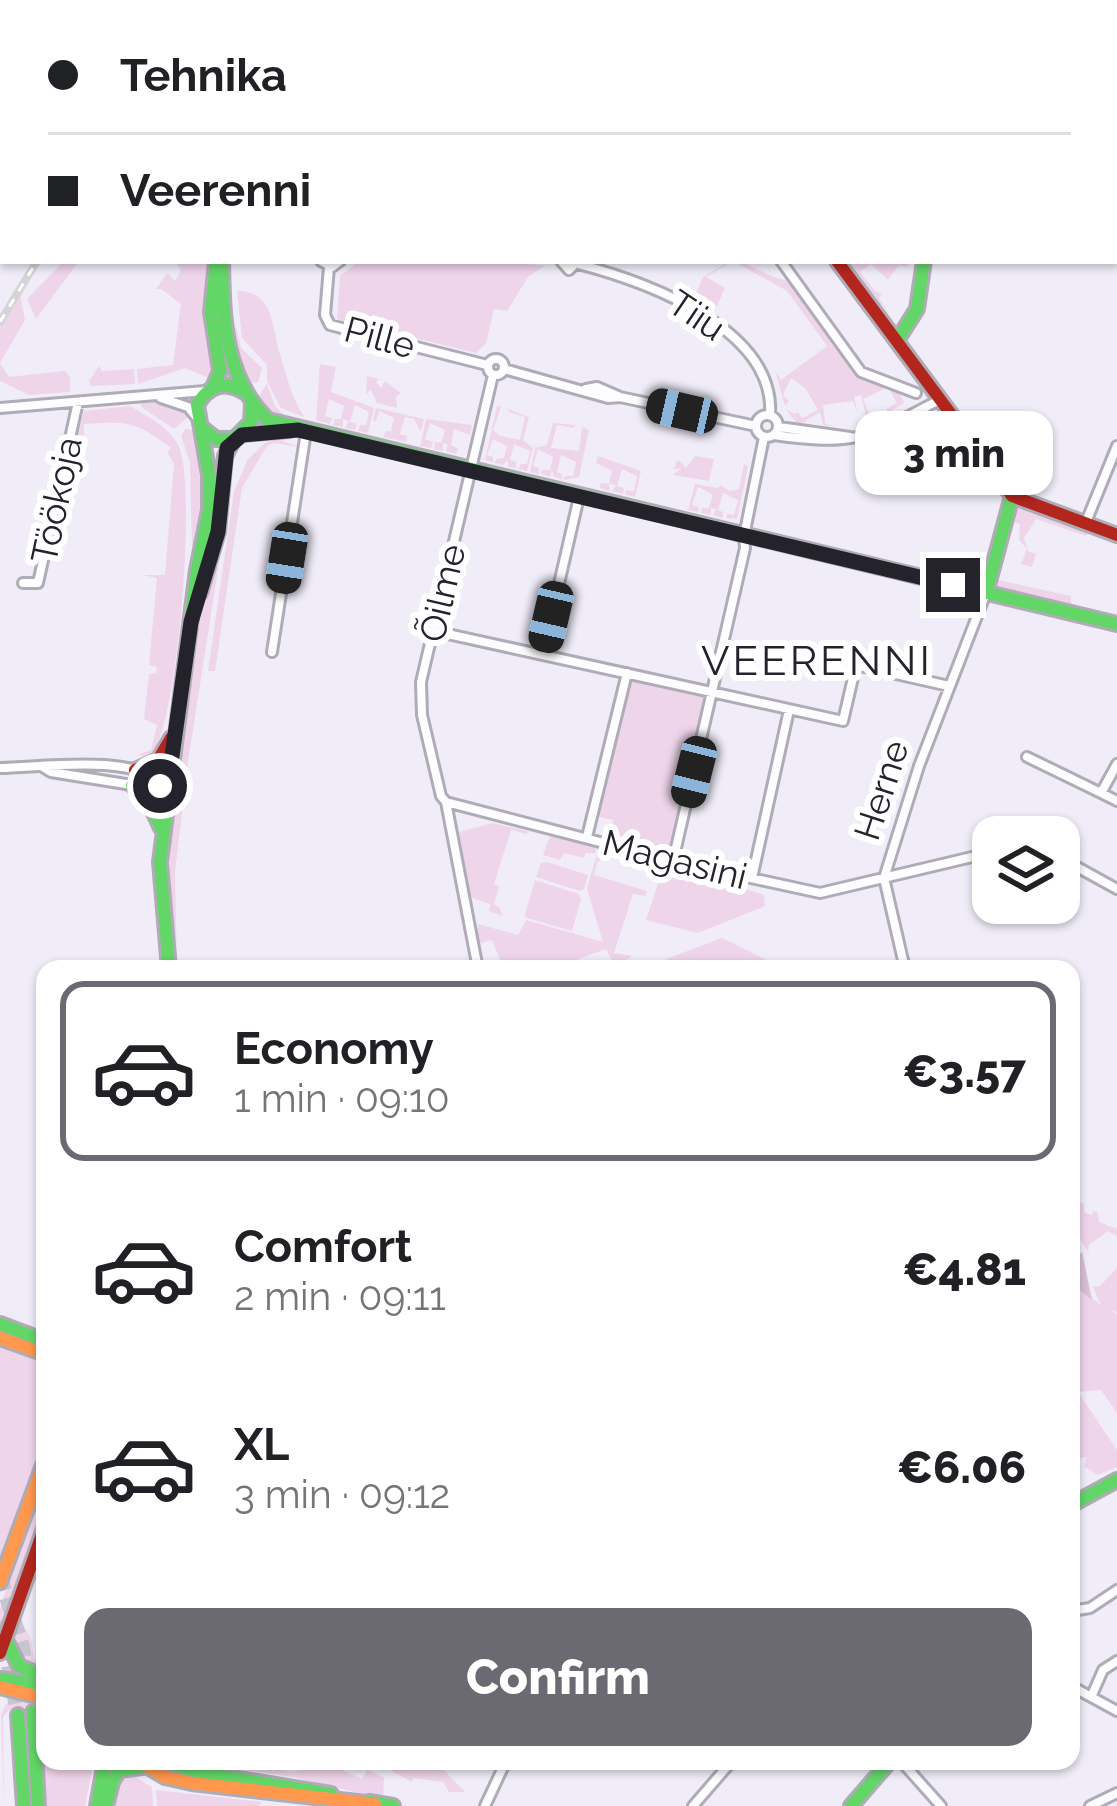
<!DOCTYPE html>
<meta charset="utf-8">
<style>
:root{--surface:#fff;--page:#f2f2f2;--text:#202124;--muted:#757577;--line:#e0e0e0;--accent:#6b6a73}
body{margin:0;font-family:Raleway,sans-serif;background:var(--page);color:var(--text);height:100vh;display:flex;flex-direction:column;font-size:45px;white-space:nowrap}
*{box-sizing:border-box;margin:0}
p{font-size:39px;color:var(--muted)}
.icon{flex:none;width:66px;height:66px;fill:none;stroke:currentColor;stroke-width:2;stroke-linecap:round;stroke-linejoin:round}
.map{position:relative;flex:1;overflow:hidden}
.panel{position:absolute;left:36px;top:960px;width:1044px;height:810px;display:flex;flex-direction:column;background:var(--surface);border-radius:24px;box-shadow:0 3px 9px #0004}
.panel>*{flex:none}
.guide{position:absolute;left:0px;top:0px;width:1119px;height:264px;box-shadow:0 3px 9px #0004;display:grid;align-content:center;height:264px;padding:0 48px;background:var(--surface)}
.buttons{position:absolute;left:972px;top:816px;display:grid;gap:24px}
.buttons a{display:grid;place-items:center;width:108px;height:108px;border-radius:24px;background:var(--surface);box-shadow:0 3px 9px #0004;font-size:60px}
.end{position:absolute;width:54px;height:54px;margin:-27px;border:15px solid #24232b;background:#fff;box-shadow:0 0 0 6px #fff}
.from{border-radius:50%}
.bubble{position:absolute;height:84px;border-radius:24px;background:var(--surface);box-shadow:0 3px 9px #0004;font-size:39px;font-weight:800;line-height:84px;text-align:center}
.car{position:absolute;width:36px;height:72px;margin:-36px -18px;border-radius:15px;box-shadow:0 0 9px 3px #0007;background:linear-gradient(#222 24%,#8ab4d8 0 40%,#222 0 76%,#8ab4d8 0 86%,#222 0)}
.guide b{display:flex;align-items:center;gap:42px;height:114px;font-size:45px}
.guide b+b{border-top:3px solid var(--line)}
.guide i{width:30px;height:30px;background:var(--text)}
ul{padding:21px 0 0;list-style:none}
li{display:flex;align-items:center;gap:36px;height:180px;margin:0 24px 18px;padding:0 24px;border:6px solid transparent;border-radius:24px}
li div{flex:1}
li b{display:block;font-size:45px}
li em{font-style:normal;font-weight:800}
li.active{border-color:var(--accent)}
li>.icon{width:108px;height:108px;stroke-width:1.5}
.action{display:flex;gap:24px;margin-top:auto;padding:24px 48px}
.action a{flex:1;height:138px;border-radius:24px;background:var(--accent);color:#fff;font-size:48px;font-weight:800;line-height:138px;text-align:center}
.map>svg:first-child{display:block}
.green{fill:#efd5ea}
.forest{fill:#dac1d5}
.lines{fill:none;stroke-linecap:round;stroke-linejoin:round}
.highway-tunnel{stroke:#c7c5d0;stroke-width:15;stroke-dasharray:15 8;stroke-linecap:butt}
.street-casing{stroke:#afacb6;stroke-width:14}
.fast-casing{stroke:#afacb6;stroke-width:18}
.slow-casing{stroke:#afacb6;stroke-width:18}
.jam-casing{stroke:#afacb6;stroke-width:18}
.street{stroke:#fdfcfe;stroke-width:8}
.fast{stroke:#63d668;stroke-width:12}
.slow{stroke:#ff974d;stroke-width:12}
.jam{stroke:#b3261e;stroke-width:12}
.tram{stroke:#d4d4d7;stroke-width:3}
.rail-casing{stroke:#d4d4d7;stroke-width:8}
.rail{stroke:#fff;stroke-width:3;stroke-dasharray:9;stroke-linecap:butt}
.route{stroke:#24232b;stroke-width:15}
.labels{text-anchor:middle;stroke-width:12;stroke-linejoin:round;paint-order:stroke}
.street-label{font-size:36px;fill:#24232b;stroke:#fff}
.quarter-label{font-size:42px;letter-spacing:3px;fill:#24232b;stroke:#fff}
</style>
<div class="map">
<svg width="1117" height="1806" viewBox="0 0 1117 1806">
<rect width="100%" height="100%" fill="#f0edf9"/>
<!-- green -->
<path class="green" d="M64 261H79L36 319 27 299Z
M175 261H213L215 370 211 379 185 368 138 384 137 369 173 365 181 304 161 289H156L167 273 175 281 181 270Z
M359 261H500L544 266 528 277 507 311 494 309 486 343 476 353 337 319 340 276Z
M730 261C753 261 770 282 793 280L861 376 898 390 904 403 888 413 886 409 897 403 888 387 863 399 870 416 879 413 878 418 867 421 861 395 854 397 858 415 853 401 823 405 825 424 836 426 823 425 820 412 802 423 796 422 786 409 794 414 798 412 802 418 818 410 805 388 791 378 783 395 789 401 785 406 775 371 781 380 827 346 787 291 733 261 706 277 725 288 717 306 696 293 703 277Z
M845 261H908L907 267 899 265 888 280 871 264 860 272 875 291 882 294 879 298 890 315Z
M237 291C275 291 271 327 280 354 286 375 292 398 304 417L281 408 267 381V365L242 338Z
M20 295 25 320 0 363 9 377 65 371 70 377V392L29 395 0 381V328Z
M236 326 241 348 262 368 258 383 248 382C240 365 230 341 236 326Z
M320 364 336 367 331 392 374 408 368 433 358 431 360 425H366L369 412 355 405 350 422 357 424 355 430 345 428 349 421 343 419V427L333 425 335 419H341L344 406 329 399 325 416 332 418 330 424 316 420Z
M99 366 102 371 134 369 135 384 91 386 89 381Z
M367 376 379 379 376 382 381 388 385 381 401 393 396 397 397 408 377 403 371 390 366 394Z
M267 384 275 406 284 415 391 441V445L272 418 257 399Z
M140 401 175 405 190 415 174 429 141 407Z
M130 406C148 417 170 427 179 447 197 485 178 730 150 757L137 755 151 750 157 725 144 719 149 674 156 673 157 667 149 665 157 578 143 575H165L174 464 167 452 171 448C136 421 127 421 84 424V450L74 451 84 411Z
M497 406 501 407 493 430 500 436 520 440 525 417 509 412 508 409 529 417 523 440 533 448 527 471 518 469 521 464H527L530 451 514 444 510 460 516 462V468L508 467V460L503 465 495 463 496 459 504 458 507 446 493 439 487 455 493 457V462L485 460Z
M376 408 424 419 421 432 414 419 405 417 400 434 407 436 406 442 383 437 386 431H391L394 418 379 411 376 421H373Z
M426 419 472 425 470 435 454 429 451 445 458 448 456 454 446 451 448 444 443 443V451L434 449 435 442 441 443 445 430 430 423 425 439 433 442 431 448 420 446Z
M553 423 576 425 573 428 557 425 551 448 579 451 582 427 589 430 579 477 564 480 565 476H573L576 462 561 455 557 472 562 474V479L554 477 552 470 550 477 541 474 542 470H550L553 457 538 449 533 466 539 468V474L530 472 535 448 547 445Z
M185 429 195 430C203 469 210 514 192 548L190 463 181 436Z
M277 439 299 447 274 443 267 446 242 488 215 671H208L234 491 248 459 265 443Z
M598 456 641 471 635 497 625 494 626 490 634 491 637 476 622 469 617 486 624 488 623 494 612 491 616 485 609 484 610 491 600 488 601 483 609 484 612 471 596 463Z
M695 456 714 459 709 481 673 475 681 468 674 470 676 462 679 460 686 468Z
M744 464 748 467 737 519 726 518 727 514 734 515 738 500 723 493 718 510 723 512V518L713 515 716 509 711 508V515L701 513 702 508H709L713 495 698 487 692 505 699 507 698 512 688 510 695 484 718 488 720 485 730 491 739 489Z
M1015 506 1088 531 1086 536 1036 519 1024 538 1028 551 1036 554 1032 567 1021 564 1027 549 1019 540 1020 524 1009 520Z
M219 545 218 569 187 768 178 766 199 613Z
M999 560 1002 562 998 580 1071 596V605L996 590 993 588Z
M633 678 706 695 669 853 613 838V820L595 816 629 681Z
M178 772 187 774 175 871 177 969H174L169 845Z
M493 823 528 831 527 834 511 830 494 884 499 887 494 904 499 907 503 916 489 911 490 904 470 897 459 832Z
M550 836 597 847 595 853H586L584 858 564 853 560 860 543 855Z
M596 857 602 859 597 863 594 875 647 891 645 896 633 894 614 953 632 956 615 968 606 949 551 969H504L492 940 477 944 478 924 518 935 526 920 603 942 587 889Z
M547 862 588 875 584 889 580 891 536 877 541 863Z
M663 869 711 877 764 895 765 906 698 933 646 920Z
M535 880 579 894 581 899 572 931 524 917Z
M722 938 784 969H640Z
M1080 1202 1084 1204V1212L1092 1215 1093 1210 1098 1213 1099 1222 1117 1229V1236L1108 1231 1089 1245 1088 1252 1074 1229Z
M1117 1268V1312L1110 1310 1117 1314V1413L1101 1390 1078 1392 1117 1450V1467L1098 1475 1084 1466 1087 1457 1079 1458 1071 1443V1283L1101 1305 1093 1287 1100 1286Z
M0 1347 45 1363V1435L0 1560Z
M45 1472C45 1529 16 1580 0 1632V1608Z
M45 1600V1672C17 1659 8 1646 19 1616L31 1639 34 1659H39L37 1624Z
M15 1699 45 1705 10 1709 3 1717 4 1806 1 1715 6 1704Z
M44 1736 45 1761 94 1762 85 1806H47L43 1782Z
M179 1761H234L294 1772 323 1762 362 1779 367 1770 384 1778 383 1799 293 1777Z
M393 1761H435L465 1792H449L443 1782 413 1778 412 1782 390 1770Z
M123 1770 152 1787 153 1806H111V1794Z
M156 1790 262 1802 259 1806H157Z"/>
<!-- forest -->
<path class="forest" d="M1071 1248 1078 1255 1082 1252 1092 1300 1071 1283Z"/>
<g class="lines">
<!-- highway-tunnel -->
<path class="highway-tunnel" d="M0 1576 22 1646 31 1698
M0 1621 18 1715"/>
<!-- street casing -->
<g class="street-casing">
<path id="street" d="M1073 0 1080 3
M1107 3 1108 0
M1116 63 1117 64
M0 250 3 246
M321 261 332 267 340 261
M561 261 569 270 578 261
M781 261 861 372 916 393
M578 264C644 281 776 328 770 415
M329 267 325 315 330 325 487 365
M488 367a8 8 0 1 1 16 0a8 8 0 1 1-16 0Z
M504 369 608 398 620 397
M493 375 421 682 422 715 441 796 446 802 673 861 820 893 993 852
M586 389 597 387 620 397 756 426
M161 398 188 407 197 418
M0 408 205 391
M756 426a11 11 0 1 1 22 0a11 11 0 1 1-22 0Z
M779 427 850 437
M774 435C858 447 869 437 941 399
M1086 522 1117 446
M23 583H38L78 402
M434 631 843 721 856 665 949 686
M272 652 306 432
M543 653 579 497
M1027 757 1101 793
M1117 764 1101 793 1117 801
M43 767 51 772 132 785 167 784
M0 768C47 767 128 754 168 784
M446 802 478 969
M587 837 627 673
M673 861 745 548 744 536 764 437
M1059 862 1077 867 1117 889
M752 878 789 710
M1022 915 1024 903
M905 969 884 878 919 766 986 593
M1071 1611 1090 1608 1117 1590
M1071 1686 1117 1711
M1092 1695 1103 1670 1117 1661
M901 1761 941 1806
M485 1806 506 1761
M693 1806 732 1761
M1090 1806 1117 1793"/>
</g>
<!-- fast casing -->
<g class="fast-casing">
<path id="fast" d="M764 0 768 3
M374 3 378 0
M1116 158 1117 159
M1116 182 1117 183
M222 261C223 319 224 377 268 420L1117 624
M898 339 917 309 924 261
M214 385 220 371 211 312 216 261
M201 427 216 439H234L251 422 252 404
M200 593 218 532 225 456 234 439
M986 593 1012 496
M132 785 148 800 161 828
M169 969 160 862 197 570 209 510V475L197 405C209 384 226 380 246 393
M0 1324 45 1341
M1071 1505 1117 1480
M6 1640 19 1666 45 1677
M0 1679 44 1685
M33 1712 38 1806
M18 1715 24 1806
M162 1761 202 1773 331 1794
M369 1802 393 1806
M97 1806 105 1761
M106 1806 112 1782 119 1770 142 1767
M851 1806 890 1761"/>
</g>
<!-- slow casing -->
<g class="slow-casing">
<path id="slow" d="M658 0 659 3
M798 0 803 3
M243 434 289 430
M0 1338 45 1354
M0 1582 45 1460
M0 1687 45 1698
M138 1761 165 1777 192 1783 375 1804"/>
</g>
<!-- jam casing -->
<g class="jam-casing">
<path id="jam" d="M837 261 1012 496 1117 535
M135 770 158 760 171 738
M0 1653 45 1526"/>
</g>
<!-- street -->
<use href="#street" class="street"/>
<!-- fast -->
<use href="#fast" class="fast"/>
<!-- slow -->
<use href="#slow" class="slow"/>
<!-- jam -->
<use href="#jam" class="jam"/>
<!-- tram -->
<path class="tram" d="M784 0 789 3
M1116 167 1117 168"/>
<!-- rail casing -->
<g class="rail-casing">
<path id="rail" d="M330 3 335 0
M0 322 37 261"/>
</g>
<!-- rail -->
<use href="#rail" class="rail"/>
</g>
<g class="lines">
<!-- route -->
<path class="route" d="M160 786 168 784 191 622 218 532 227 448 242 435 298 430 953 585"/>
</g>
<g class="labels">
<!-- street labels -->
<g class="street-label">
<text transform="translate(697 315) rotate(34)" y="13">Tiiu</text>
<text transform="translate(380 337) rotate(15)" y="13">Pille</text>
<text transform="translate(56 500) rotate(-78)" y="13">Töökoja</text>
<text transform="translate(442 593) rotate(-77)" y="13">Õilme</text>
<text transform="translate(881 790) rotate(-72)" y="13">Herne</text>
<text transform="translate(675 859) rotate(14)" y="13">Magasini</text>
</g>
<!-- quarter labels -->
<g class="quarter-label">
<text x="817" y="675">VEERENNI</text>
</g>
</g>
</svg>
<div class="buttons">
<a><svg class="icon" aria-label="layers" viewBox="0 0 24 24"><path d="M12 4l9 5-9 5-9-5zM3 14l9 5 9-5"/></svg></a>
</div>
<i class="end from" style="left:160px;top:786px"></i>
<i class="end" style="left:953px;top:585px"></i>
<div class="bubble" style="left:855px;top:411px;width:198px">3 min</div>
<i class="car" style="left:682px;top:411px;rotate:283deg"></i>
<i class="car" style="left:287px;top:558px;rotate:189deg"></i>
<i class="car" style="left:551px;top:617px;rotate:193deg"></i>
<i class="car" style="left:694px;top:772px;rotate:194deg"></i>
<div class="guide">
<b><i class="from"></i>Tehnika</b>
<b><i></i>Veerenni</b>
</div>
<section class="panel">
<ul>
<li class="active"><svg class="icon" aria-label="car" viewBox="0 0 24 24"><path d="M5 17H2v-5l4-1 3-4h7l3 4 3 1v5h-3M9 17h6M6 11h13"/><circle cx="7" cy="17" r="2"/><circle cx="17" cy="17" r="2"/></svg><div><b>Economy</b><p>1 min · 09:10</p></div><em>€3.57</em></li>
<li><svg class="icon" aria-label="car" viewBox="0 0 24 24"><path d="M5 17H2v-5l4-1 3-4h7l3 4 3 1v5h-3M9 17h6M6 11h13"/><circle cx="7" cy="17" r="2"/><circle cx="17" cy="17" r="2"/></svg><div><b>Comfort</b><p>2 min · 09:11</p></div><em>€4.81</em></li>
<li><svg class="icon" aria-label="car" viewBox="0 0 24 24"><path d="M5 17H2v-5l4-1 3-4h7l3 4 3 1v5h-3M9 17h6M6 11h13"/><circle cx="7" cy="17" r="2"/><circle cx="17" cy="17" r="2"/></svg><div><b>XL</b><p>3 min · 09:12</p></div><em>€6.06</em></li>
</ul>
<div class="action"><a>Confirm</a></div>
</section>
</div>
